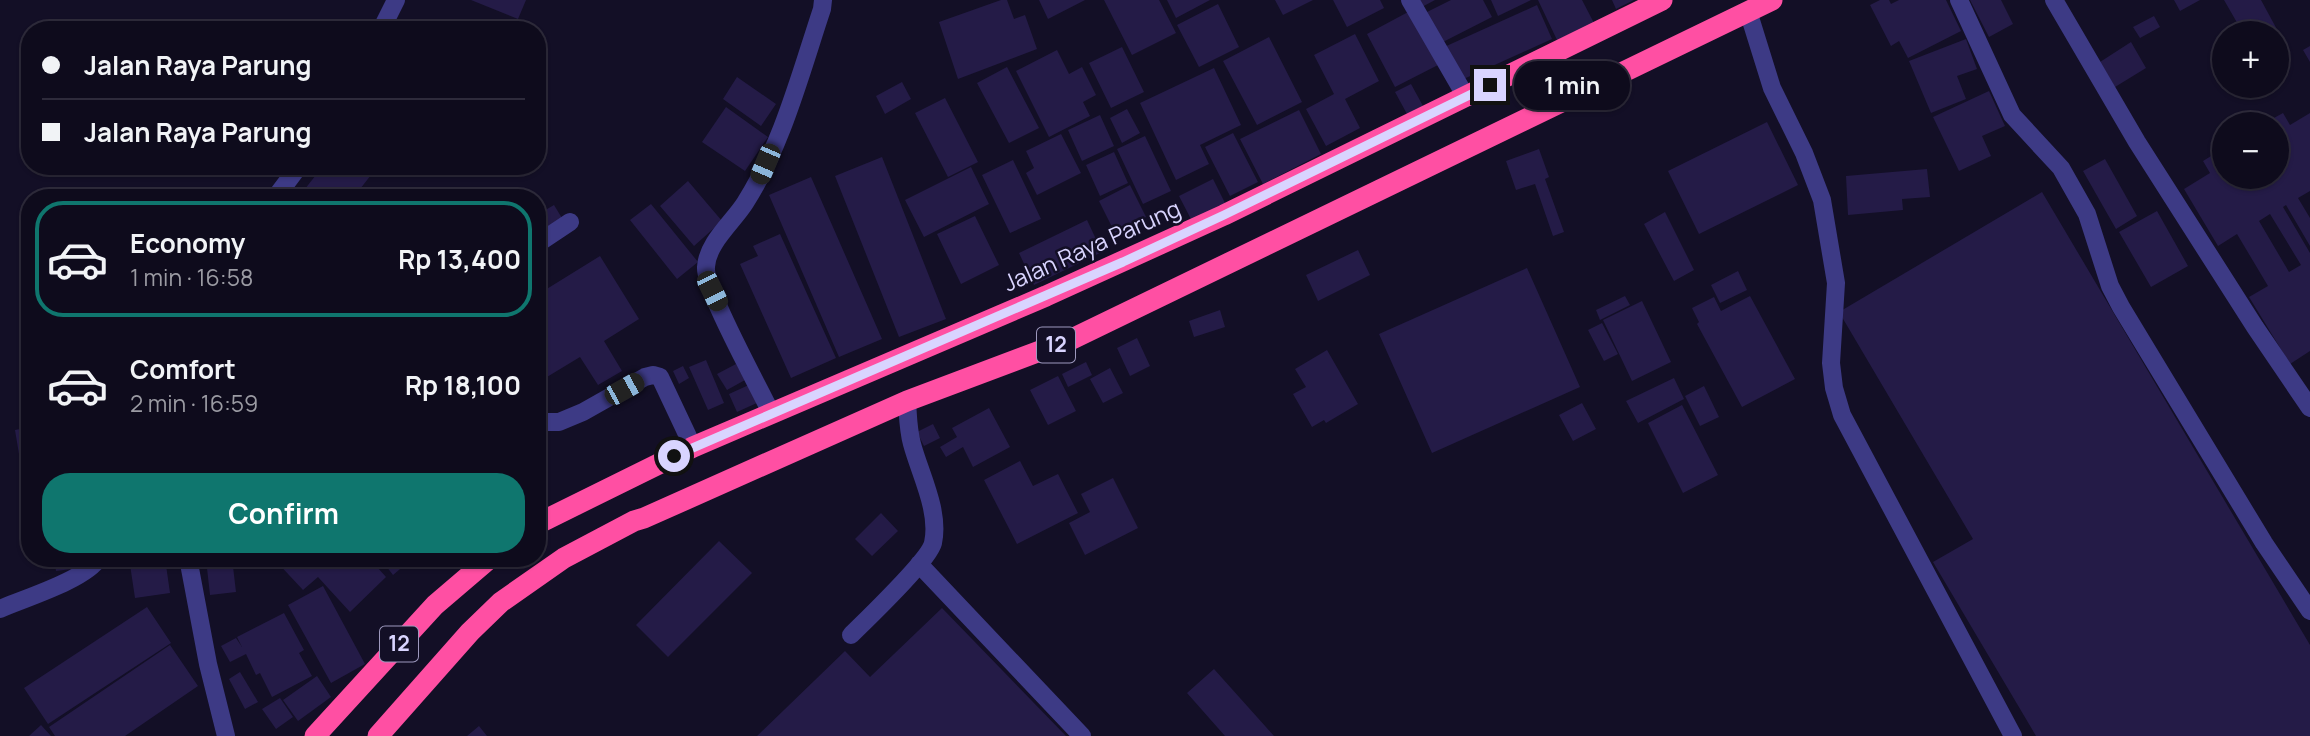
<!DOCTYPE html>
<meta charset="utf-8">
<style>
:root{--surface:#0e0b1c;--page:#171425;--text:#f1f3f6;--muted:#9b9ba3;--line:#2e2b3b;--accent:#0f766e}
body{margin:0;font-family:Manrope,sans-serif;background:var(--page);color:var(--text);height:100vh;display:flex;flex-direction:column;font-size:26px;white-space:nowrap}
*{box-sizing:border-box;margin:0}
p{font-size:23px;color:var(--muted)}
.icon{flex:none;width:38px;height:38px;fill:none;stroke:currentColor;stroke-width:2;stroke-linecap:round;stroke-linejoin:round}
.map{position:relative;flex:1;overflow:hidden}
.panel{position:absolute;left:21px;top:189px;width:525px;height:378px;display:flex;flex-direction:column;background:var(--surface);border-radius:28px;box-shadow:0 2px 5px #0004,0 0 0 2px var(--line)}
.panel>*{flex:none}
.banner{position:absolute;left:21px;top:21px;width:525px;height:154px;border-radius:28px;box-shadow:0 2px 5px #0004,0 0 0 2px var(--line);display:grid;align-content:center;height:154px;padding:0 21px;background:var(--surface)}
.fabs{position:absolute;left:2212px;top:21px;display:grid;gap:14px}
.fabs a{display:grid;place-items:center;width:77px;height:77px;border-radius:50%;background:var(--surface);box-shadow:0 2px 5px #0004,0 0 0 2px var(--line);font-size:35px}
.end{position:absolute;width:32px;height:32px;margin:-16px;border:9px solid #d9d4ff;background:#111;box-shadow:0 0 0 4px #111}
.from{border-radius:50%}
.bubble{position:absolute;height:49px;border-radius:24px;background:var(--surface);box-shadow:0 2px 5px #0004,0 0 0 2px var(--line);font-size:23px;font-weight:700;line-height:49px;text-align:center}
.car{position:absolute;width:21px;height:42px;margin:-21px -10px;border-radius:9px;box-shadow:0 0 5px 2px #0007;background:linear-gradient(#222 24%,#8ab4d8 0 40%,#222 0 76%,#8ab4d8 0 86%,#222 0)}
.banner b{display:flex;align-items:center;gap:24px;height:66px;font-size:26px}
.banner b+b{border-top:2px solid var(--line)}
.banner i{width:18px;height:18px;background:var(--text)}
ul{padding:12px 0 0;list-style:none}
li{display:flex;align-items:center;gap:21px;height:116px;margin:0 14px 10px;padding:0 7px;border:4px solid transparent;border-radius:28px}
li div{flex:1}
li b{display:block;font-size:26px}
li em{font-style:normal;font-weight:700}
li.active{border-color:var(--accent)}
li>.icon{width:63px;height:63px;stroke-width:1.5}
.action{display:flex;gap:14px;margin-top:auto;padding:14px 21px}
.action a{flex:1;height:80px;border-radius:28px;background:var(--accent);color:#fff;font-size:28px;font-weight:700;line-height:80px;text-align:center}
.map>svg:first-child{display:block}
.building{fill:#241b47;fill-rule:evenodd}
.lines{fill:none;stroke-linecap:round;stroke-linejoin:round}
.minor{stroke:#3d3a85;stroke-width:18}
.highway{stroke:#ff4fa3;stroke-width:21}
.route{stroke:#d9d4ff;stroke-width:9}
.labels{text-anchor:middle;stroke-width:5;stroke-linejoin:round;paint-order:stroke}
.shield{fill:#130f26;stroke:#9e99be;stroke-width:2}
.shield-label{font-size:21px;font-weight:bold;fill:#d9d4ff}
.street-label{font-size:23px;fill:#d9d4ff;stroke:#130f26}
</style>
<div class="map">
<svg width="2310" height="736" viewBox="0 0 2310 736">
<rect width="100%" height="100%" fill="#130f26"/>
<!-- building -->
<path class="building" d="M471 0H526L518 19Z
M1001 0H1007L1014 19 1025 15 1037 49 958 79 939 22Z
M1039 0H1085L1048 19Z
M1104 0H1159L1176 33 1132 55Z
M1167 0H1210L1176 18Z
M1275 0H1313L1283 15Z
M1333 0H1380L1384 8 1347 27Z
M1416 0H1435L1420 8Z
M1451 0H1483L1492 17 1441 43 1425 13Z
M1491 0H1531L1498 16Z
M1538 0H1582L1594 23 1557 40Z
M1612 0H1634L1616 9Z
M1880 0H1889L1891 4 1899 0H1946L1961 31 1908 58 1899 41 1891 46 1870 5Z
M1970 0H2001L2013 24 1989 37Z
M2174 0H2200L2180 11Z
M2224 0H2261L2280 35 2277 37V33H2243Z
M1218 4 1239 47 1199 67 1177 25Z
M1537 5 1552 39 1457 82 1442 48Z
M1410 11 1438 65 1395 87 1367 34Z
M2154 16 2160 27 2140 38 2133 27Z
M1355 34 1379 81 1345 99 1360 128 1326 146 1306 109 1334 94 1314 55Z
M1269 37 1302 102 1257 125 1223 61Z
M1966 39 1977 69 1957 76 1966 99 1931 113 1909 61Z
M2131 42 2146 68 2115 87 2100 62Z
M2310 46V62L2303 50Z
M1122 47 1144 92 1111 108 1089 63Z
M1057 50 1069 74 1082 67 1096 95 1083 102 1090 116 1049 137 1016 71Z
M1007 67 1039 128 1009 143 977 83Z
M1214 68 1241 125 1200 145 1209 164 1176 180 1140 103Z
M737 77 776 104 761 126 723 99Z
M902 82 911 99 885 114 876 96Z
M1411 84 1423 106 1407 114 1395 92Z
M1989 91 2005 126 1982 136 1991 156 1959 171 1933 117Z
M945 98 978 162 948 177 915 113Z
M726 107 768 137 745 171 702 142Z
M1127 109 1140 133 1122 143 1110 118Z
M1299 110 1321 154 1263 184 1240 139Z
M2283 113 2290 125 2310 113V191L2298 198 2310 218V246L2286 205 2283 207 2310 253V351L2290 364 2249 297 2268 286 2237 234 2218 246 2184 189 2210 173 2203 161 2224 148V177H2277V124H2263ZM2270 214 2301 265 2289 272 2259 221Z
M1100 115 1114 146 1082 161 1068 130Z
M1767 122 1798 185 1699 234 1668 171Z
M1233 133 1258 182 1230 196 1205 147Z
M1061 134 1081 173 1037 195 1026 173 1034 168 1026 151Z
M1145 136 1171 191 1143 204 1117 149Z
M1539 149 1549 177 1545 179 1564 232 1553 236 1535 184 1516 190 1506 161Z
M1114 152 1128 183 1100 196 1086 165Z
M882 157 946 319 899 337 835 176Z
M2105 159 2137 216 2116 229 2083 171Z
M1013 160 1041 219 1010 233 982 175Z
M323 166H360L371 175 353 198H306L301 194Z
M971 167 989 204 924 237 905 200Z
M1927 169 1930 197 1902 199 1903 210 1848 215 1846 176Z
M811 177 882 339 839 357 769 195Z
M1213 179 1228 209 1194 225 1179 196Z
M688 181 722 221 694 246 660 206Z
M1130 185 1146 217 1115 233 1099 201Z
M2042 192 2310 645V736H2036L1933 562 1973 539 1839 312Z
M651 204 698 262 677 279 630 220Z
M554 205 565 223 537 240V215Z
M2157 211 2188 266 2151 287 2119 232Z
M1665 212 1694 270 1674 281 1644 224Z
M975 216 999 265 961 284 937 234Z
M1087 220 1102 252 1034 285 1019 253Z
M780 234 836 358 791 378 740 264 758 256 753 246Z
M1358 250 1370 275 1318 301 1306 275Z
M600 256 639 319 604 341 622 371 598 385 580 357 537 383V295Z
M1527 268 1580 387 1432 453 1379 334Z
M1738 271 1747 290 1720 303 1711 285Z
M1625 296 1630 305 1600 320 1596 310Z
M1750 296 1795 379 1742 407 1697 324 1699 322 1692 308 1714 297 1721 311Z
M1642 301 1671 362 1632 381 1603 320Z
M1220 310 1225 327 1194 337 1189 321Z
M1602 323 1618 354 1604 361 1588 330Z
M1137 338 1150 366 1130 376 1117 348Z
M30 350V391H29L21 368Z
M1327 350 1358 404 1326 423 1324 420 1312 427 1293 394 1306 387 1295 369Z
M706 360 724 403 708 410 689 367Z
M1086 362 1092 375 1068 387 1062 374Z
M736 364 745 380 727 390 717 374Z
M683 366 689 378 679 384 673 371Z
M1110 368 1123 393 1103 403 1090 379Z
M1058 376 1076 411 1048 425 1030 390Z
M1674 378 1684 399 1638 423 1626 401Z
M751 384 759 402 737 412 729 394Z
M1704 386 1719 417 1700 426 1685 396Z
M1582 403 1596 429 1573 441 1559 415Z
M1682 405 1718 475 1683 493 1648 423Z
M989 408 1010 447 973 467 963 447 946 457 940 447 957 437 952 428Z
M933 424 940 438 924 446 917 432Z
M30 427V459L20 460 15 430Z
M1020 461 1033 486 1058 474 1078 513 1017 544 984 480Z
M1113 478 1138 528 1085 555 1069 523 1090 512 1081 494Z
M537 482 547 496 537 503Z
M881 513 898 531 872 556 855 539Z
M719 541 752 573 668 657 636 625Z
M54 558H86L88 567 56 571Z
M129 558H165L170 593 135 598Z
M232 558 236 592 210 595 206 559Z
M277 558H369L386 577 350 612 318 577 303 590 275 560Z
M380 558H413L393 575Z
M323 586 365 664 331 683 288 605Z
M147 607 171 643 48 724 24 688Z
M942 608 1066 736H757L845 651 870 677Z
M284 613 304 650 299 653 312 676 272 697 260 673 256 675 246 654 230 662 221 646 236 638 242 647 237 637Z
M170 645 198 686 125 736H55L49 727Z
M1214 669 1274 736H1225L1187 693Z
M240 672 258 702 245 709 229 679Z
M317 676 331 697 298 721 283 700Z
M280 698 293 717 276 729 262 709Z
M41 725 51 736H29Z
M479 726 487 736H467Z"/>
<g class="lines">
<!-- minor -->
<path class="minor" d="M1410 0 1466 97
M1959 0 2012 115 2061 168 2087 214 2110 286 2121 307 2264 543 2310 611
M2054 0 2137 142 2255 327 2310 408
M1748 11 1772 88 1804 153 1822 200 1836 283 1831 363 1834 388 1842 415 2013 736
M381 30 396 0
M275 198 299 166
M537 244 570 222
M771 413C759 387 704 289 706 267 707 243 733 222 745 203 782 145 800 75 822 9L823 0
M537 422H559L583 412 645 377 653 375 660 377 693 447
M188 558 208 664 226 736
M919 564 1082 736
M0 609C25 598 85 580 99 558
M851 635C867 619 929 560 933 543 940 511 920 474 912 444 908 430 908 415 907 401"/>
<!-- highway -->
<path class="highway" d="M537 524 693 447 1046 296 1224 215 1662 0
M315 736 435 605 490 558
M378 736 470 632 501 602 564 558 634 521 644 518 907 401 1072 339 1772 0"/>
</g>
<g class="lines">
<!-- route -->
<path class="route" d="M674 456 1123 262 1224 215 1490 85"/>
</g>
<g class="labels">
<!-- shield labels -->
<g class="shield">
<rect x="1037" y="327.5" width="38" height="35" rx="5"/>
<rect x="380" y="626.5" width="38" height="35" rx="5"/>
</g>
<g class="shield-label">
<text x="1056" y="352">12</text>
<text x="399" y="651">12</text>
</g>
<!-- street labels -->
<g class="street-label">
<text transform="translate(1092 246) rotate(-24)" y="8">Jalan Raya Parung</text>
</g>
</g>
</svg>
<div class="fabs">
<a>+</a>
<a>−</a>
</div>
<i class="end from" style="left:674px;top:456px"></i>
<i class="end" style="left:1490px;top:85px"></i>
<div class="bubble" style="left:1514px;top:61px;width:116px">1 min</div>
<i class="car" style="left:765px;top:164px;rotate:203deg"></i>
<i class="car" style="left:712px;top:291px;rotate:154deg"></i>
<i class="car" style="left:624px;top:389px;rotate:61deg"></i>
<div class="banner">
<b><i class="from"></i>Jalan Raya Parung</b>
<b><i></i>Jalan Raya Parung</b>
</div>
<section class="panel">
<ul>
<li class="active"><svg class="icon" aria-label="car" viewBox="0 0 24 24"><path d="M5 17H2v-5l4-1 3-4h7l3 4 3 1v5h-3M9 17h6M6 11h13"/><circle cx="7" cy="17" r="2"/><circle cx="17" cy="17" r="2"/></svg><div><b>Economy</b><p>1 min · 16:58</p></div><em>Rp 13,400</em></li>
<li><svg class="icon" aria-label="car" viewBox="0 0 24 24"><path d="M5 17H2v-5l4-1 3-4h7l3 4 3 1v5h-3M9 17h6M6 11h13"/><circle cx="7" cy="17" r="2"/><circle cx="17" cy="17" r="2"/></svg><div><b>Comfort</b><p>2 min · 16:59</p></div><em>Rp 18,100</em></li>
</ul>
<div class="action"><a>Confirm</a></div>
</section>
</div>
